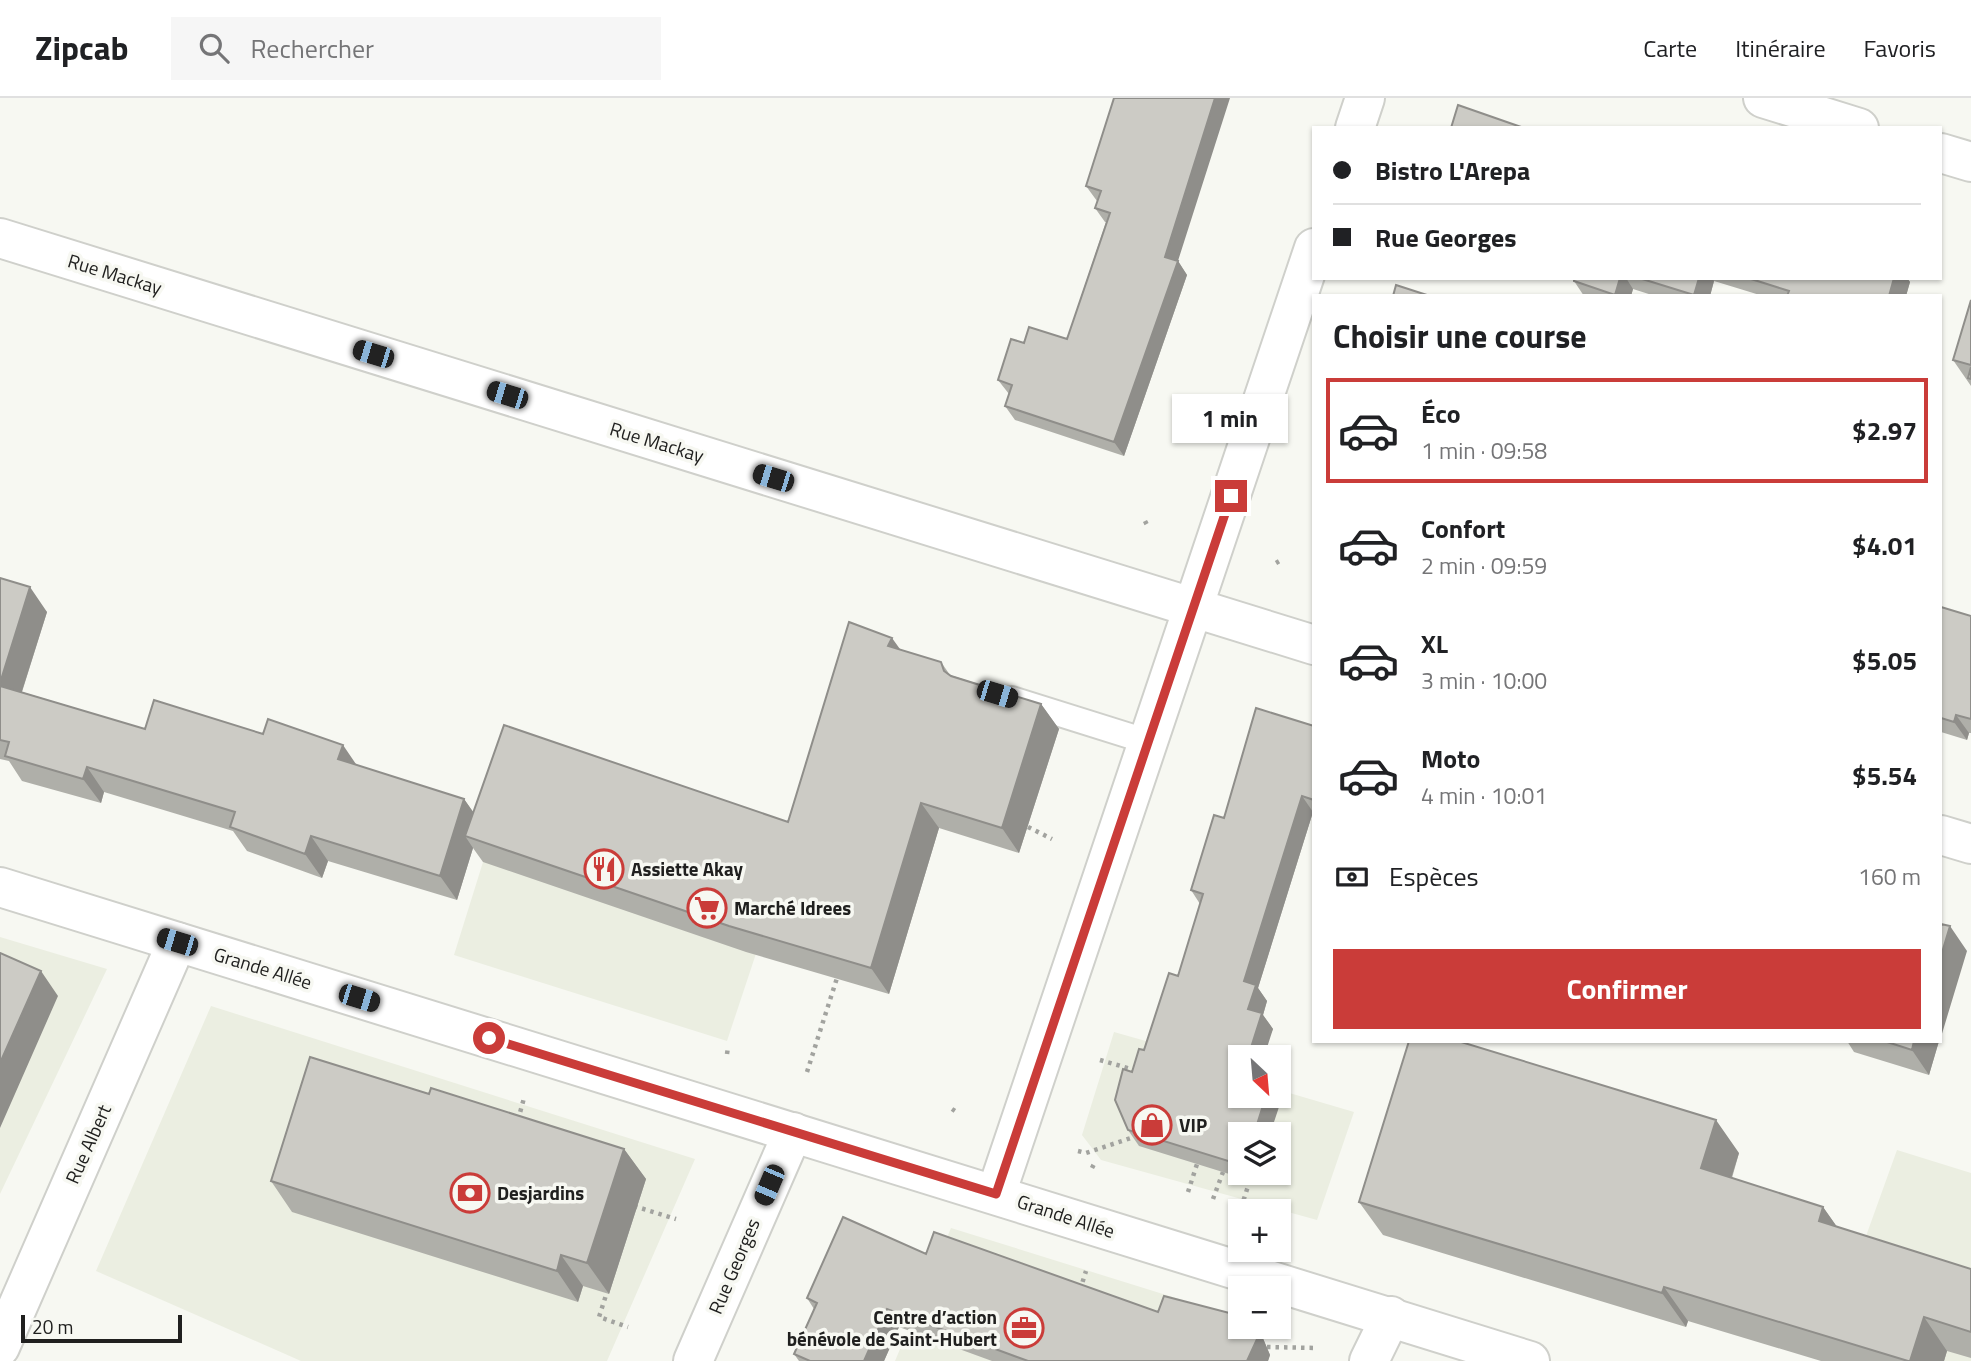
<!DOCTYPE html>
<html lang="fr">
<meta charset="utf-8">
<style>
:root{--surface:#fff;--page:#f6f6f6;--text:#202124;--muted:#757577;--line:#e0e0e0;--accent:#ca3c39}
body{margin:0;font-family:"Titillium Web",sans-serif;background:var(--page);color:var(--text);height:100vh;display:flex;flex-direction:column;font-size:26px;white-space:nowrap}
*{box-sizing:border-box;margin:0}
p{font-size:23px;color:var(--muted)}
.icon{flex:none;width:38px;height:38px;fill:none;stroke:currentColor;stroke-width:2;stroke-linecap:round;stroke-linejoin:round}
.map{position:relative;flex:1;overflow:hidden}
.panel{position:absolute;left:1312px;top:196px;width:630px;height:749px;display:flex;flex-direction:column;background:var(--surface);border-radius:0px;box-shadow:0 2px 5px #0004}
.panel>*{flex:none}
.hud{position:absolute;left:1312px;top:28px;width:630px;height:154px;border-radius:0px;box-shadow:0 2px 5px #0004;display:grid;align-content:center;height:154px;padding:0 21px;background:var(--surface)}
.needle{width:46px;rotate:154deg}
.buttons{position:absolute;left:1228px;top:947px;display:grid;gap:14px}
.buttons a{display:grid;place-items:center;width:63px;height:63px;border-radius:0px;background:var(--surface);box-shadow:0 2px 5px #0004;font-size:35px}
.scale{position:absolute;left:21px;bottom:18px;width:161px;box-sizing:border-box;padding-left:7px;border:4px solid #20201f;border-top:0;font-size:19px;line-height:24px;white-space:nowrap;color:#20201f;-webkit-text-stroke:5px #f7f8f2;paint-order:stroke}
.end{position:absolute;width:32px;height:32px;margin:-16px;border:9px solid #ca3c39;background:#fff;box-shadow:0 0 0 4px #fff}
.from{border-radius:50%}
.bubble{position:absolute;height:49px;border-radius:0px;background:var(--surface);box-shadow:0 2px 5px #0004;font-size:23px;font-weight:700;line-height:49px;text-align:center}
.car{position:absolute;width:21px;height:42px;margin:-21px -10px;border-radius:9px;box-shadow:0 0 5px 2px #0007;background:linear-gradient(#222 24%,#8ab4d8 0 40%,#222 0 76%,#8ab4d8 0 86%,#222 0)}
.hud b{display:flex;align-items:center;gap:24px;height:66px;font-size:26px}
.hud b+b{border-top:2px solid var(--line)}
.hud i{width:18px;height:18px;background:var(--text)}
ul{padding:0;list-style:none}
li{display:flex;align-items:center;gap:21px;height:105px;margin:0 14px 10px;padding:0 7px;border:4px solid transparent;border-radius:0px}
li div{flex:1}
li b{display:block;font-size:26px}
li em{font-style:normal;font-weight:700}
li.on{border-color:var(--accent)}
li>.icon{width:63px;height:63px;stroke-width:1.5}
h2{padding:0 21px;font-size:32px;line-height:84px}
.pay{display:flex;align-items:center;gap:18px;height:77px;padding:0 21px;font-size:26px}
.pay p{margin-inline-start:auto}
.primary-button{display:flex;gap:14px;margin-top:auto;padding:14px 21px}
.primary-button a{flex:1;height:80px;border-radius:0px;background:var(--accent);color:#fff;font-size:28px;font-weight:700;line-height:80px;text-align:center}
header{display:flex;align-items:center;gap:42px;box-sizing:border-box;height:98px;padding:0 35px;background:var(--surface);border-bottom:2px solid var(--line)}
header strong{font-size:33px}
nav{display:flex;gap:38px;margin-inline-start:auto;font-size:24px}
.search{width:490px;height:63px;background:var(--page);display:flex;align-items:center;gap:18px;box-sizing:border-box;padding:0 24px;border-radius:0px;color:var(--muted);font-size:26px}
.map>svg:first-child{display:block}
.built{fill:#ebeee1;fill-rule:evenodd}
.lines{fill:none;stroke-linecap:round;stroke-linejoin:round}
.service-casing{stroke:#cfd0cb;stroke-width:28}
.minor-casing{stroke:#cfd0cb;stroke-width:42}
.secondary-casing{stroke:#cfd0cb;stroke-width:42}
.path{stroke:#a2a39f;stroke-width:4.5;stroke-dasharray:3.5 5;stroke-linecap:butt}
.service{stroke:#fff;stroke-width:24}
.minor{stroke:#fff;stroke-width:38}
.secondary{stroke:#fff;stroke-width:38}
.wall{fill:#afafa9}
.shaded-wall{fill:#8f8e8a}
.building{fill:#cccbc5;stroke:#8f8e8a;stroke-width:2}
.route{stroke:#ca3c39;stroke-width:9}
.labels{text-anchor:middle;stroke-width:7;stroke-linejoin:round;paint-order:stroke}
.street-label{font-size:19px;fill:#20201f;stroke:#f7f8f2}
.poi-label{font-size:19px;font-weight:bold;fill:#20201f;stroke:#f7f8f2;text-anchor:start}
</style>
<header>
<strong>Zipcab</strong>
<div class="search"><svg class="icon" aria-label="search" viewBox="0 0 24 24"><circle cx="10" cy="10" r="6"/><path d="M15 15l6 6"/></svg>Rechercher</div>
<nav><a>Carte</a><a>Itinéraire</a><a>Favoris</a></nav>
</header>
<div class="map">
<svg width="1971" height="1263" viewBox="0 0 1971 1263">
<rect width="100%" height="100%" fill="#f7f8f2"/>
<!-- built -->
<path class="built" d="M798 729 727 943 454 857 483 764Z
M0 839 107 871 0 1096Z
M211 908 695 1061 607 1263H301L96 1173Z
M1114 934 1241 970V998H1279V980L1288 983 1286 994 1354 1014 1317 1122 1101 1062 1082 1037ZM1241 1036H1279V1074H1241Z
M1897 1052 1971 1075V1263H1821Z
M951 1130 1179 1201 1156 1263H895Z"/>
<g class="lines">
<!-- service casing -->
<g class="service-casing">
<path id="service" d="M1012 601 1149 644"/>
</g>
<!-- minor casing -->
<g class="minor-casing">
<path id="minor" d="M1763 0 1859 30
M1355 30 1365 0
M1941 55 1971 64
M0 140 1314 547
M1941 737 1971 746
M996 1096 1314 150
M0 1249 177 844
M693 1263 793 1034
M1369 1263 1391 1218"/>
</g>
<!-- secondary casing -->
<g class="secondary-casing">
<path id="secondary" d="M0 789 1530 1263"/>
</g>
<!-- path -->
<path class="path" d="M1145 423 1148 429
M1276 465 1281 462
M1028 729 1052 741
M727 956 728 949
M1100 962 1138 973
M807 974 837 880
M952 1011 958 1015
M518 1022 524 1000
M1078 1053 1086 1055 1134 1039
M1092 1070 1095 1064
M1188 1094 1197 1066
M1213 1101 1223 1074
M634 1108 676 1121
M1241 1110 1250 1082
M608 1191 599 1219 628 1229
M1080 1192 1086 1173
M1267 1249 1316 1250"/>
<!-- service -->
<use href="#service" class="service"/>
<!-- minor -->
<use href="#minor" class="minor"/>
<!-- secondary -->
<use href="#secondary" class="secondary"/>
</g>
<!-- wall -->
<path class="wall" d="M1114 0 1178 163 1187 177 1124 358 1015 322 1005 308 1009 296 998 282 1024 245 1067 241 1106 124H1105L1095 110 1097 103 1086 88Z
M1574 180H1907L1910 184 1906 198H1763L1714 183 1710 198H1655L1633 191 1631 198H1584L1574 183Z
M1971 202V288L1953 262Z
M0 480 47 514 22 594 145 631 357 667 464 701 473 714 788 724 901 552 941 564 950 577 1041 606 1059 631 1019 755 939 730 889 896 746 854 483 764 473 750 457 802 328 763 322 780 247 753 233 733 104 694 101 705 22 683 9 663 0 661Z
M1941 509 1971 518V635H1969L1967 642 1941 634Z
M1314 628V714H1313L1258 890 1267 903 1263 917 1273 931 1241 998H1274L1280 1006 1241 1036V1074H1258L1255 1084 1139 1048 1128 1032 1132 974 1144 952 1178 878 1200 806 1191 792 1224 720Z
M1847 943H1939L1929 977 1854 954Z
M429 996 624 1051 646 1081 609 1196 583 1188 578 1204 292 1114 271 1083Z
M1739 1055 1732 1080 1823 1109 1837 1129 1971 1171V1260L1947 1253 1944 1263H1821L1688 1223 1686 1229 1383 1137 1359 1104Z
M926 1156 1158 1214 1262 1238 1270 1257 1268 1263H992L899 1229 884 1263H799L794 1256 814 1211 807 1200Z"/>
<!-- shaded-wall -->
<path class="shaded-wall" d="M1215 0H1230L1177 166 1178 163 1187 177 1124 358 1114 344 1165 159Z
M1620 180H1626L1633 191 1631 198H1616L1615 197Z
M1699 180H1712L1714 183 1710 198 1694 197Z
M1894 180H1907L1910 184 1906 198H1889Z
M30 489 47 514 16 612 0 589V585Z
M892 540 910 565 888 548Z
M1041 606 1059 631 1019 755 1002 730Z
M1956 617 1969 635 1967 642 1954 624Z
M343 647 360 672 338 661Z
M87 669 104 694 101 705 83 681Z
M1302 698 1313 714 1258 890 1267 903 1263 917 1273 931 1264 959H1248V911L1244 883Z
M464 701 481 725 465 738 473 750 457 802 440 778Z
M921 705 939 730 889 896 871 870Z
M311 738 328 763 322 780 305 756Z
M1950 828 1967 853 1941 939V858Z
M41 873 58 898 0 1030V965Z
M1914 943H1939L1929 977 1912 952Z
M1266 998H1274L1280 1006 1270 1036H1254Z
M1716 1022 1739 1055 1724 1103 1701 1070Z
M624 1051 646 1081 609 1196 587 1165Z
M1249 1074H1258L1255 1084Z
M1823 1109 1847 1143 1819 1123Z
M561 1157 583 1188 578 1204 557 1173Z
M1664 1189 1688 1223 1686 1229 1662 1195Z
M887 1211 899 1229 884 1263H864Z
M1924 1219 1947 1253 1944 1263H1910Z
M1254 1228H1256L1262 1238 1270 1257 1268 1263H1247Z"/>
<!-- building -->
<path class="building" d="M1114 0H1215L1165 159 1178 163 1114 344 1005 308 1012 287 998 282 1011 241 1024 245 1029 229 1067 241 1110 115 1095 110 1101 93 1086 88Z
M1458 7 1524 30H1451Z
M1574 180H1620L1615 197 1574 183Z
M1639 180H1699L1694 197Z
M1748 180H1894L1889 198H1787L1789 193Z
M1396 187 1430 198H1393Z
M1971 202V267L1953 262Z
M1971 269V281L1968 280Z
M0 480 30 489 0 585Z
M1941 509 1971 518V621L1956 617 1954 624 1941 620Z
M849 524 892 540 888 548 941 564 944 573 951 578 1041 606 1002 730 921 705 871 870 729 828 465 738 504 627 788 724Z
M0 588 145 631 154 602 263 636 268 621 343 647 338 661 464 701 440 778 311 738 305 756 230 729 235 714 87 669 83 681 5 658 9 644 0 642Z
M1256 610 1314 628V702L1302 698 1244 883 1256 887 1248 911 1262 915 1248 959H1241V998H1266L1254 1036H1241V1067L1128 1032 1115 1002 1123 971 1132 974 1139 951 1144 952 1169 875 1178 878 1203 796 1191 792 1214 717 1224 720Z
M1941 826 1950 828 1941 858Z
M0 855 41 873 0 965Z
M1409 943H1458L1716 1022 1701 1070 1823 1109 1819 1123 1971 1171V1234L1924 1219 1910 1263H1908L1664 1189 1662 1195 1359 1104Z
M1884 943H1914L1912 952Z
M310 959 429 996 431 990 624 1051 587 1165 561 1157 557 1173 271 1083Z
M843 1119 926 1156 934 1134 1158 1214 1164 1198 1241 1218V1228H1254L1258 1239 1247 1263H1028L887 1211 864 1263H810L794 1256 817 1205 807 1200Z"/>
<g class="lines">
<!-- route -->
<path class="route" d="M489 940 996 1096 1231 398"/>
</g>
<!-- icons -->
<defs>
<g id="restaurant-ring" transform="scale(2.0125)"><circle r="9.5" fill="#f7f8f2" stroke="#ca3c39" stroke-width="1.5"/><path d="M-5-6h1v4h1v-4h1v4h1v-4h1v5L-1.5 .5V6h-2V.5L-5-1ZM5-6V6H3V1.5H1.5Q1.5-4 5-6Z" fill="#ca3c39"/></g>
<g id="supermarket-ring" transform="scale(2.0125)"><circle r="9.5" fill="#f7f8f2" stroke="#ca3c39" stroke-width="1.5"/><path d="M-6-5.5h2.5l.6 2H6L4.5 2H-2.5L-4.4-4H-6ZM-1.5 3.2a1.3 1.3 0 1 0 .1 0ZM3 3.2a1.3 1.3 0 1 0 .1 0Z" fill="#ca3c39"/></g>
<g id="shop-ring" transform="scale(2.0125)"><circle r="9.5" fill="#f7f8f2" stroke="#ca3c39" stroke-width="1.5"/><path d="M-5-2.5h2.3a2.7 3.5 0 0 1 5.4 0H5L5.5 6h-11ZM-1.5-2.5h3a1.5 2.3 0 0 0-3 0Z" fill="#ca3c39"/></g>
<g id="bank-ring" transform="scale(2.0125)"><circle r="9.5" fill="#f7f8f2" stroke="#ca3c39" stroke-width="1.5"/><path d="M-6-4H6V4H-6ZM0-2.3a2.3 2.3 0 1 0 0 4.6a2.3 2.3 0 1 0 0-4.6Z" fill="#ca3c39"/></g>
<g id="office-ring" transform="scale(2.0125)"><circle r="9.5" fill="#f7f8f2" stroke="#ca3c39" stroke-width="1.5"/><path d="M-6-3h4V-5.5h4V-3h4V5H-6ZM-1-4.5V-3h2v-1.5ZM-6 0V1H6V0Z" fill="#ca3c39"/></g>
</defs>
<g fill-rule="evenodd">
<use href="#restaurant-ring" x="604" y="771"/>
<use href="#supermarket-ring" x="707" y="810"/>
<use href="#shop-ring" x="1152" y="1027"/>
<use href="#bank-ring" x="470" y="1095"/>
<use href="#office-ring" x="1024" y="1230"/>
</g>
<g class="labels">
<!-- street labels -->
<g class="street-label">
<text transform="translate(115 176) rotate(17)" y="7">Rue Mackay</text>
<text transform="translate(657 344) rotate(17)" y="7">Rue Mackay</text>
<text transform="translate(263 870) rotate(17)" y="7">Grande Allée</text>
<text transform="translate(88 1046) rotate(-66)" y="7">Rue Albert</text>
<text transform="translate(1066 1118) rotate(18)" y="7">Grande Allée</text>
<text transform="translate(734 1168) rotate(-67)" y="7">Rue Georges</text>
</g>
<!-- poi labels -->
<g class="poi-label">
<text x="631" y="778">Assiette Akay</text>
<text x="734" y="817">Marché Idrees</text>
<text x="1179" y="1034">VIP</text>
<text x="497" y="1102">Desjardins</text>
<text x="997" y="1226" text-anchor="end">Centre d’action<tspan x="997" dy="22">bénévole de Saint-Hubert</tspan></text>
</g>
</g>
</svg>
<div class="buttons">
<a><svg class="needle" viewBox="-14 -14 28 28"><path d="M0-13l5 13h-10z" fill="#e53935"/><path d="M0 13l5-13h-10z" fill="#757577"/></svg></a>
<a><svg class="icon" aria-label="layers" viewBox="0 0 24 24"><path d="M12 4l9 5-9 5-9-5zM3 14l9 5 9-5"/></svg></a>
<a>+</a>
<a>−</a>
</div>
<div class="scale">20 m</div>
<i class="end from" style="left:489px;top:940px"></i>
<i class="end" style="left:1231px;top:398px"></i>
<div class="bubble" style="left:1172px;top:296px;width:116px">1 min</div>
<i class="car" style="left:373px;top:256px;rotate:287deg"></i>
<i class="car" style="left:507px;top:297px;rotate:287deg"></i>
<i class="car" style="left:773px;top:380px;rotate:287deg"></i>
<i class="car" style="left:997px;top:596px;rotate:107deg"></i>
<i class="car" style="left:177px;top:844px;rotate:287deg"></i>
<i class="car" style="left:359px;top:900px;rotate:107deg"></i>
<i class="car" style="left:769px;top:1087px;rotate:203deg"></i>
<div class="hud">
<b><i class="from"></i>Bistro L'Arepa</b>
<b><i></i>Rue Georges</b>
</div>
<section class="panel">
<h2>Choisir une course</h2>
<ul>
<li class="on"><svg class="icon" aria-label="car" viewBox="0 0 24 24"><path d="M5 17H2v-5l4-1 3-4h7l3 4 3 1v5h-3M9 17h6M6 11h13"/><circle cx="7" cy="17" r="2"/><circle cx="17" cy="17" r="2"/></svg><div><b>Éco</b><p>1 min · 09:58</p></div><em>$2.97</em></li>
<li><svg class="icon" aria-label="car" viewBox="0 0 24 24"><path d="M5 17H2v-5l4-1 3-4h7l3 4 3 1v5h-3M9 17h6M6 11h13"/><circle cx="7" cy="17" r="2"/><circle cx="17" cy="17" r="2"/></svg><div><b>Confort</b><p>2 min · 09:59</p></div><em>$4.01</em></li>
<li><svg class="icon" aria-label="car" viewBox="0 0 24 24"><path d="M5 17H2v-5l4-1 3-4h7l3 4 3 1v5h-3M9 17h6M6 11h13"/><circle cx="7" cy="17" r="2"/><circle cx="17" cy="17" r="2"/></svg><div><b>XL</b><p>3 min · 10:00</p></div><em>$5.05</em></li>
<li><svg class="icon" aria-label="car" viewBox="0 0 24 24"><path d="M5 17H2v-5l4-1 3-4h7l3 4 3 1v5h-3M9 17h6M6 11h13"/><circle cx="7" cy="17" r="2"/><circle cx="17" cy="17" r="2"/></svg><div><b>Moto</b><p>4 min · 10:01</p></div><em>$5.54</em></li>
</ul>
<div class="pay"><svg class="icon" aria-label="cash" viewBox="0 0 24 24"><path d="M3 7h18v10H3z"/><circle cx="12" cy="12" r="2"/></svg>Espèces<p>160 m</p></div>
<div class="primary-button"><a>Confirmer</a></div>
</section>
</div>
